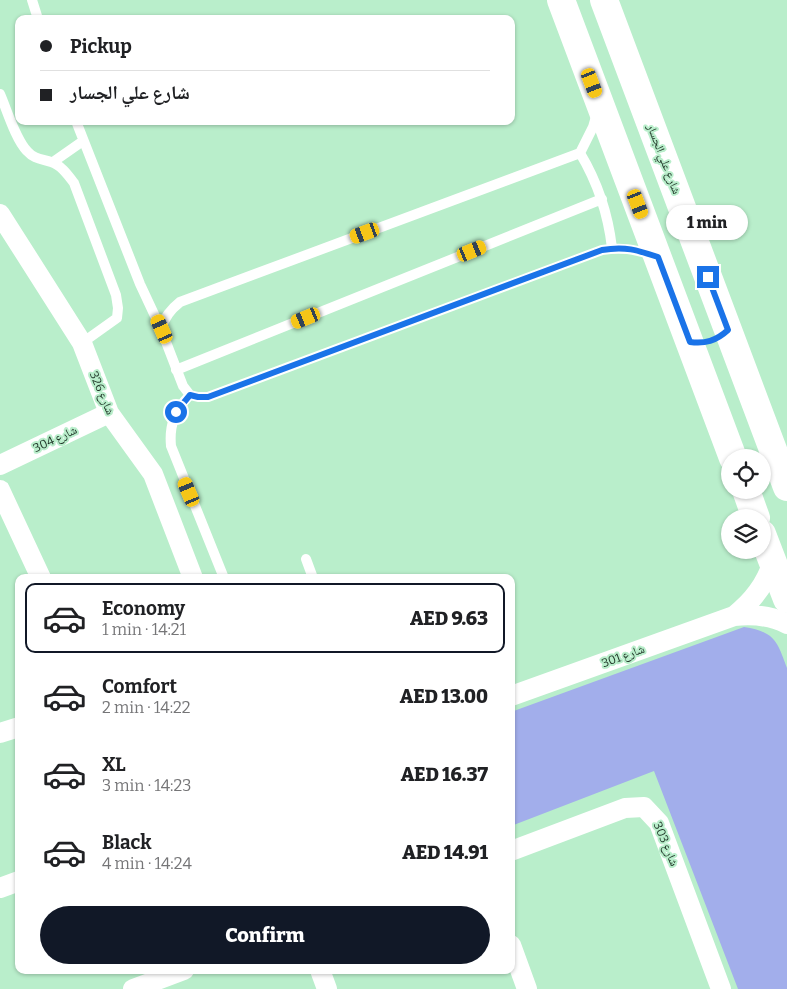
<!DOCTYPE html>
<meta charset="utf-8">
<style>
:root{--surface:#fff;--page:#f2f2f2;--text:#202124;--muted:#757577;--line:#e0e0e0;--accent:#111827}
body{margin:0;font-family:Bitter,"Noto Naskh Arabic",serif;background:var(--page);color:var(--text);height:100vh;display:flex;flex-direction:column;font-size:19px;white-space:nowrap}
*{box-sizing:border-box;margin:0}
p{font-size:16px;color:var(--muted)}
.icon{flex:none;width:28px;height:28px;fill:none;stroke:currentColor;stroke-width:2;stroke-linecap:round;stroke-linejoin:round}
.map{position:relative;flex:1;overflow:hidden}
.drawer{position:absolute;left:15px;top:574px;width:500px;height:400px;display:flex;flex-direction:column;background:var(--surface);border-radius:10px;box-shadow:0 1px 4px #0004}
.drawer>*{flex:none}
.top-card{position:absolute;left:15px;top:15px;width:500px;height:110px;border-radius:10px;box-shadow:0 1px 4px #0004;display:grid;align-content:center;height:110px;padding:0 25px;background:var(--surface)}
.tools{position:absolute;left:721px;top:449px;display:grid;gap:10px}
.tools a{display:grid;place-items:center;width:50px;height:50px;border-radius:50%;background:var(--surface);box-shadow:0 1px 4px #0004;font-size:25px}
.end{position:absolute;width:22px;height:22px;margin:-11px;border:6px solid #1a73e8;background:#fff;box-shadow:0 0 0 2px #fff}
.from{border-radius:50%}
.bubble{position:absolute;height:35px;border-radius:18px;background:var(--surface);box-shadow:0 1px 4px #0004;font-size:16px;font-weight:800;line-height:35px;text-align:center}
.car{position:absolute;width:15px;height:30px;margin:-15px -8px;border-radius:6px;box-shadow:0 0 4px 1px #0007;background:linear-gradient(#f5c518 24%,#345 0 40%,#f5c518 0 76%,#345 0 86%,#f5c518 0)}
.top-card b{display:flex;align-items:center;gap:18px;height:48px;font-size:19px}
.top-card b+b{border-top:1px solid var(--line)}
.top-card i{width:12px;height:12px;background:var(--text)}
ul{padding:9px 0 0;list-style:none}
li{display:flex;align-items:center;gap:15px;height:70px;margin:0 10px 8px;padding:0 15px;border:2px solid transparent;border-radius:10px}
li div{flex:1}
li b{display:block;font-size:19px}
li em{font-style:normal;font-weight:800}
li.active{border-color:var(--accent)}
li>.icon{width:45px;height:45px;stroke-width:1.5}
.cta{display:flex;gap:10px;margin-top:auto;padding:10px 25px}
.cta a{flex:1;height:58px;border-radius:30px;background:var(--accent);color:#fff;font-size:20px;font-weight:800;line-height:58px;text-align:center}
.map>svg:first-child{display:block}
.green{fill:#a2aeeb}
.lines{fill:none;stroke-linecap:round;stroke-linejoin:round}
.lane{stroke:#fff;stroke-width:10}
.street{stroke:#fff;stroke-width:20}
.secondary{stroke:#fff;stroke-width:28}
.route{stroke:#1a73e8;stroke-width:6}
.labels{text-anchor:middle;stroke-width:4;stroke-linejoin:round;paint-order:stroke}
.street-label{font-size:12px;fill:#1e3426;stroke:#b9eecb}
</style>
<div class="map">
<svg width="787" height="989" viewBox="0 0 787 989">
<rect width="100%" height="100%" fill="#b9eecb"/>
<!-- green -->
<path class="green" d="M744 627C775 632 777 641 787 668V989H738L654 771 511 826V712Z"/>
<g class="lines">
<!-- lane -->
<path class="lane" d="M32 0 38 19
M0 94C7 110 15 138 27 151 34 159 42 159 51 162 61 165 68 175 74 183L116 295 118 308 117 318 82 343
M76 121 140 284 161 329 183 386 190 395 198 397H208L602 250C622 247 633 249 652 255
M580 153C598 183 608 213 612 248
M53 162 83 141
M161 329C165 317 170 310 180 302L580 153 593 127 597 113
M176 370 602 199
M190 395C175 410 169 425 171 446L224 578
M306 559 313 578"/>
<!-- street -->
<path class="street" d="M0 214 82 343 109 413 153 474 193 578
M0 465 109 413
M0 490 41 578
M734 616C753 601 765 585 773 562
M511 696 734 616C753 614 770 615 787 624
M0 733 19 727
M511 851 625 808 644 807 659 823 721 989
M0 888 19 881
M511 945 527 989
M320 970 327 989
M133 989 184 970"/>
<!-- secondary -->
<path class="secondary" d="M561 0 733 458
M604 0 787 487
M746 490 756 518
M762 534 787 599"/>
</g>
<g class="lines">
<!-- route -->
<path class="route" d="M176 412 190 395 198 397H208L602 250C625 246 637 250 658 257L690 342C705 344 716 341 728 330L708 277"/>
</g>
<g class="labels">
<!-- street labels -->
<g class="street-label">
<text transform="translate(664 159) rotate(69)" y="4">شارع علي الجسار</text>
<text transform="translate(102 393) rotate(67)" y="4">شارع 326</text>
<text transform="translate(55 439) rotate(-25)" y="4">شارع 304</text>
<text transform="translate(623 656) rotate(-20)" y="4">شارع 301</text>
<text transform="translate(666 844) rotate(67)" y="4">شارع 303</text>
</g>
</g>
</svg>
<div class="tools">
<a><svg class="icon" aria-label="locate" viewBox="0 0 24 24"><circle cx="12" cy="12" r="6"/><path d="M12 2v4M12 18v4M2 12h4M18 12h4"/></svg></a>
<a><svg class="icon" aria-label="layers" viewBox="0 0 24 24"><path d="M12 4l9 5-9 5-9-5zM3 14l9 5 9-5"/></svg></a>
</div>
<i class="end from" style="left:176px;top:412px"></i>
<i class="end" style="left:708px;top:277px"></i>
<div class="bubble" style="left:666px;top:205px;width:82px">1 min</div>
<i class="car" style="left:592px;top:83px;rotate:159deg"></i>
<i class="car" style="left:638px;top:204px;rotate:159deg"></i>
<i class="car" style="left:365px;top:233px;rotate:250deg"></i>
<i class="car" style="left:472px;top:251px;rotate:68deg"></i>
<i class="car" style="left:306px;top:318px;rotate:248deg"></i>
<i class="car" style="left:162px;top:329px;rotate:336deg"></i>
<i class="car" style="left:189px;top:492px;rotate:337deg"></i>
<div class="top-card">
<b><i class="from"></i>Pickup</b>
<b><i></i>شارع علي الجسار</b>
</div>
<section class="drawer">
<ul>
<li class="active"><svg class="icon" aria-label="car" viewBox="0 0 24 24"><path d="M5 17H2v-5l4-1 3-4h7l3 4 3 1v5h-3M9 17h6M6 11h13"/><circle cx="7" cy="17" r="2"/><circle cx="17" cy="17" r="2"/></svg><div><b>Economy</b><p>1 min · 14:21</p></div><em>AED 9.63</em></li>
<li><svg class="icon" aria-label="car" viewBox="0 0 24 24"><path d="M5 17H2v-5l4-1 3-4h7l3 4 3 1v5h-3M9 17h6M6 11h13"/><circle cx="7" cy="17" r="2"/><circle cx="17" cy="17" r="2"/></svg><div><b>Comfort</b><p>2 min · 14:22</p></div><em>AED 13.00</em></li>
<li><svg class="icon" aria-label="car" viewBox="0 0 24 24"><path d="M5 17H2v-5l4-1 3-4h7l3 4 3 1v5h-3M9 17h6M6 11h13"/><circle cx="7" cy="17" r="2"/><circle cx="17" cy="17" r="2"/></svg><div><b>XL</b><p>3 min · 14:23</p></div><em>AED 16.37</em></li>
<li><svg class="icon" aria-label="car" viewBox="0 0 24 24"><path d="M5 17H2v-5l4-1 3-4h7l3 4 3 1v5h-3M9 17h6M6 11h13"/><circle cx="7" cy="17" r="2"/><circle cx="17" cy="17" r="2"/></svg><div><b>Black</b><p>4 min · 14:24</p></div><em>AED 14.91</em></li>
</ul>
<div class="cta"><a>Confirm</a></div>
</section>
</div>
